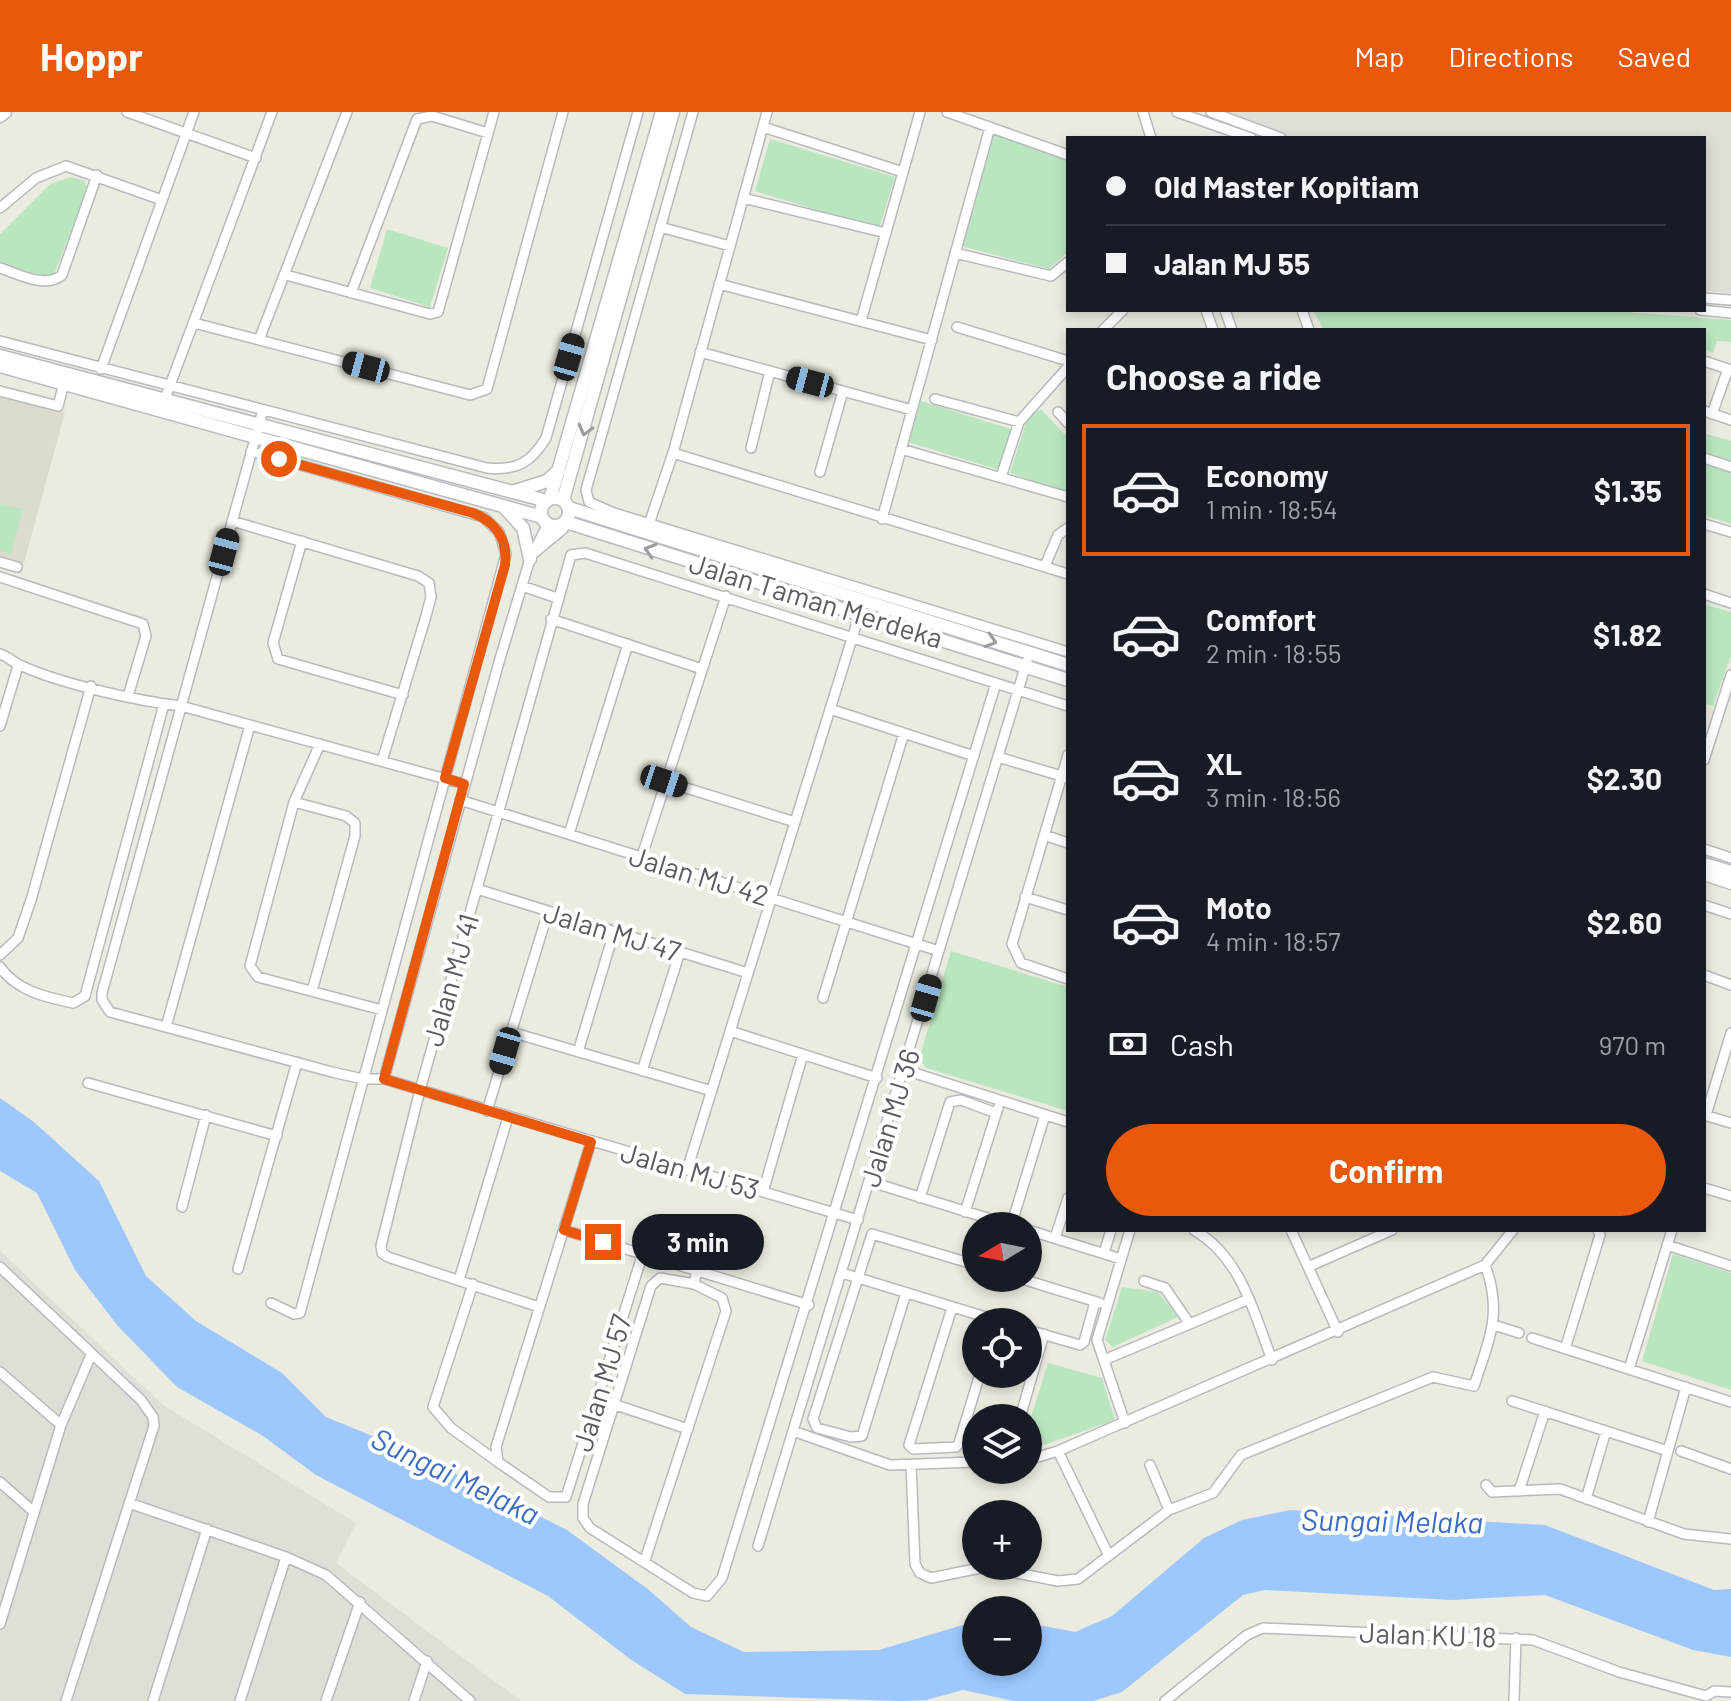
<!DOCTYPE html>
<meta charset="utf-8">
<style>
:root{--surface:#171b24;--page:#242831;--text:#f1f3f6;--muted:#9ea1a6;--line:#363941;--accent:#ea580c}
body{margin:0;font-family:Barlow,sans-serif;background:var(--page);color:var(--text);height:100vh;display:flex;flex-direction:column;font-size:30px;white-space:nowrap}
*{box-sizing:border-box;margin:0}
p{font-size:26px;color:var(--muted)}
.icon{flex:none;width:44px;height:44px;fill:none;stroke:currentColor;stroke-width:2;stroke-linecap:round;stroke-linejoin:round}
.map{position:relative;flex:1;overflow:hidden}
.side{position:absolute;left:1066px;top:216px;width:640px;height:904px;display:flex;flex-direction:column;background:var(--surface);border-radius:0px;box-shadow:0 4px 12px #0003}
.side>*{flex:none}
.hud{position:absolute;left:1066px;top:24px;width:640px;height:176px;border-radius:0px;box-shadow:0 4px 12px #0003;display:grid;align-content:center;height:176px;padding:0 40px;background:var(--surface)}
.needle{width:52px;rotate:260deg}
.buttons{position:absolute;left:962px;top:1100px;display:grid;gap:16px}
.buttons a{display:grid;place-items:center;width:80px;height:80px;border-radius:50%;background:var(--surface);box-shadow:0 4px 12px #0003;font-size:40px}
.end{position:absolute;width:36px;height:36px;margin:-18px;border:10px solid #ea580c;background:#fff;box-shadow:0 0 0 4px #fff}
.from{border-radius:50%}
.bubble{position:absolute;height:56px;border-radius:28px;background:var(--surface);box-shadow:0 4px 12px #0003;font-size:26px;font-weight:700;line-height:56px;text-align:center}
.car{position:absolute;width:24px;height:48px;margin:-24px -12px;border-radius:10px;box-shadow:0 0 6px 2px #0007;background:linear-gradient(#222 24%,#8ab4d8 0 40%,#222 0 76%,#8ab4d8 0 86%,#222 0)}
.hud b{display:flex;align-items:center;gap:28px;height:76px;font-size:30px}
.hud b+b{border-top:2px solid var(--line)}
.hud i{width:20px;height:20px;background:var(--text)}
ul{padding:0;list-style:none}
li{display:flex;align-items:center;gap:24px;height:132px;margin:0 16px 12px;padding:0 24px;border:4px solid transparent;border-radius:0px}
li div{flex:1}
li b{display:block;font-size:30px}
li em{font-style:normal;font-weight:700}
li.active{border-color:var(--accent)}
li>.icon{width:72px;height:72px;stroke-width:1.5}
h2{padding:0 40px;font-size:36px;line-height:96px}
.pay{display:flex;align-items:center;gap:20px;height:88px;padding:0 40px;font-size:30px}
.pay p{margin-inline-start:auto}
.button{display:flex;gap:16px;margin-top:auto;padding:16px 40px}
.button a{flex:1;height:92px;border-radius:48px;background:var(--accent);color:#fff;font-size:32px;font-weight:700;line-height:92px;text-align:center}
header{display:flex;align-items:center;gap:48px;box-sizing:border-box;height:112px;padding:0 40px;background:var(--accent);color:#fff}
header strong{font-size:38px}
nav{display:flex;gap:44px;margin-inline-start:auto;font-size:28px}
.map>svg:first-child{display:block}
.industrial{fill:#dfded7}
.education{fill:#dcdbce}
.green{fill:#bae6bf}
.water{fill:#9cc7ff}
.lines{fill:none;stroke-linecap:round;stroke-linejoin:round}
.street-casing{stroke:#b7b9bf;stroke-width:12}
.secondary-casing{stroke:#b8bbc2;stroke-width:15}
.street{stroke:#fff;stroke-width:9}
.secondary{stroke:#fff;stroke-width:12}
.oneway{stroke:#9b9da0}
.route{stroke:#ea580c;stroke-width:10}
.labels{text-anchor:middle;stroke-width:8;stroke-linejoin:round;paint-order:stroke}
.street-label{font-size:28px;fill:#585b61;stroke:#fff}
.water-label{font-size:30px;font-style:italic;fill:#3a6cc7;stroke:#fff}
</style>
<header>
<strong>Hoppr</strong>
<nav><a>Map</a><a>Directions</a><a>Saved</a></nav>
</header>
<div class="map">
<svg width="1731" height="1589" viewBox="0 0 1731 1589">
<rect width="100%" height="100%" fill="#ecebdf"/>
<!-- industrial -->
<path class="industrial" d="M1227 0H1731V181L1704 179V26H1292Z
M0 1139 163 1293 356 1411 336 1451 521 1589H0Z"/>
<!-- education -->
<path class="education" d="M0 282 65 300 21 462 0 456Z"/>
<!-- green -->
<path class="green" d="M993 22 1068 48V140L1049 157 961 134Z
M770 27 895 65 879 117 755 79Z
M71 65 85 69 87 78 53 165 0 154V122L50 72Z
M387 117 448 136 430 195 370 176Z
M1313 198H1602L1731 208V230L1717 229 1713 241 1704 238V218H1324Z
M921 289 1014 318 1002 359 908 330Z
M1041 297 1068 326V381L1010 361 1028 304Z
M1704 321 1731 329V412L1704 403Z
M0 392 23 397 11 442 0 439Z
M1704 492 1731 500V544L1713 594 1704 591Z
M951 839 1068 875V999L926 956 919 947Z
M1673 1142 1731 1161V1278L1642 1249Z
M1122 1175 1158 1180 1178 1205 1113 1235 1105 1228Z
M1048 1251 1102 1266 1115 1308 1038 1335H1028V1314Z"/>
<!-- water -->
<path class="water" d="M0 986 34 1010 99 1069 146 1164 196 1209 282 1261 326 1305 416 1342 567 1418 649 1478 691 1515 744 1540 879 1538 976 1509V1550H1028V1511L1075 1520 1112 1504 1204 1426 1242 1408 1290 1398 1545 1413 1714 1478 1731 1477V1545L1693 1538 1545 1483 1452 1488 1264 1478 1243 1483 1122 1580 1093 1589H1014L963 1578 926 1588 901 1589 685 1582 630 1547 548 1484 316 1363 263 1324 177 1275 117 1213 75 1158 37 1081 0 1059Z"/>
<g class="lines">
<!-- street casing -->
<g class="street-casing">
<path id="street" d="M127 0 256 46
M693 0 586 378 589 390 614 401 1068 540
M947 0 1068 43
M1143 0 1151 26
M1177 0 1251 26
M1211 0 1281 26
M763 15 903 60
M743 86 886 121
M0 96 36 66 66 54 162 88
M660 115 730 134
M955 141 1051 164 1068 150
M0 156C19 162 45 177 62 163L97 63
M286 163 430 202 438 200 494 0
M719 172 932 228
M351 181 417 7 432 4 488 21
M1704 186 1731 188
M1206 198 1213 218
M1225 198 1232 218
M1302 198 1309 218
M1700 198 1731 201
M861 209 920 0
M194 211 470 283 487 277 563 0
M957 215 1068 249
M1103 218 1123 198
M259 228 347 0
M0 229 487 356C516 359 531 351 546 326L638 0
M700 240 912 298
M1704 249 1731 258
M101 257 194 0
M0 279 58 294 65 267
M935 287 1019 310
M163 292 272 0
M263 298 102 881V888L110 900 332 960 363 967H384L858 1108
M1704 299 1731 308
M1058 300 1068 311
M1712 302 1728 257
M751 336 770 259
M901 337 1068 385
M251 339 483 405 499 420 506 442 300 1201 294 1202 271 1191
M673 341 1068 462
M1704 346 1731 355
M820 360 843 279
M1001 365 1019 310 1068 255
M882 407 990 15
M232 409 418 464 429 471 431 485 426 504 382 649
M1704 412 1731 420
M648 415 673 341 767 0
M302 429 273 531 278 547 403 583
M0 450 17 455
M1045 454 1058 423 1068 416
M0 465 143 512 146 524 128 584
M522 474 557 486
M1704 482 1731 491
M551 507 702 557
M0 542C9 545 14 551 22 554 62 572 137 589 181 594L464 672
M830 597 974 644
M0 614 18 554
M320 632 294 690 250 854 258 865 382 898
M1068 643 1012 832 1021 851 1068 867
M998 645 1068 666
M1704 648 1731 563
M664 669 795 710
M460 688 939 839
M294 690 346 704 355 711V724L312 879
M569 722 628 532
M1044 723 1068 731
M1704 737 1731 746
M641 747 726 484
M477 777 748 861
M1025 785 1068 798
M1704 793 1731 802
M0 843 18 826 31 788 91 574
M0 855C17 879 45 885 73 891L85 884 164 592
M1704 863 1731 873
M823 886 904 621
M166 915 250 613
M730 919 877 966
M511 920 712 979
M578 940 614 820
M905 958 1068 1010
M642 959 680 840
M384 967 499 550 530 447 548 412
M88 971 277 1024
M487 999 548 800
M1704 1003 1731 1011
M1706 1003 1731 921
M591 1030 496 1335 498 1350 549 1385H566L643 1141
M687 1058 863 491
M871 1070 1013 1114
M1704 1076 1731 1084
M763 1080 803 942
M920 1086 950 990 961 988 996 1001
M182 1095 206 1003
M965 1100 998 996
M1011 1114 1045 1003
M564 1118 809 1193
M1028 1118 1121 1147
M1194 1118C1241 1145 1254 1201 1272 1248
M1291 1118 1338 1220
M1055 1126 1068 1086
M1667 1133 1731 1154
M1104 1141 1111 1118
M1310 1154 1392 1118
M0 1155 141 1288 153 1305 154 1314 66 1589
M238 1157 297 950
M697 1158 694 1172 660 1166 651 1174 583 1392V1406L590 1416 693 1481 707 1484 722 1466 996 571
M842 1161 1002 1210
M1019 1166 1100 1191
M459 1168 508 1005
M1144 1169 1165 1176 1189 1211
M473 1172 433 1295 451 1316 498 1350
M906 1181 862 1324 851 1325 817 1316 813 1307 872 1122 976 1153
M539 1195 388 1145 382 1141 381 1134 420 978 571 443 585 441 1068 594
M952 1196 909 1333 913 1337 956 1335 959 1331 980 1262
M1494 1213 1519 1221
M1028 1218 1080 1233 1084 1230 1095 1190
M1532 1226 1731 1290
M1565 1237 1600 1123 1598 1118
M1104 1248 1249 1187
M1629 1257 1672 1118
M0 1260 61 1313
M1512 1289 1668 1339
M616 1293 688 1317
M1020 1306 1044 1222
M1125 1311 1097 1228 1130 1118
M793 1319 890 1353 976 1350
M1058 1339 1108 1442
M1681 1339 1731 1357
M1028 1348 1058 1339 1485 1153 1513 1118
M911 1352 915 1452 920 1461 931 1466 985 1455 1058 1469 1078 1467 1169 1398 1213 1381 1241 1343 1433 1265 1474 1274C1489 1228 1503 1201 1485 1153
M1150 1353 1169 1398
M0 1370 34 1400
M1486 1373 1492 1380 1560 1377 1684 1422 1731 1427
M1519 1379 1545 1299
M1586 1387 1606 1319
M129 1391 286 1445 326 1463 470 1589
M1648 1410 1686 1275
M758 1434 1027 549
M645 1448 726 1199 722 1186 694 1172
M0 1512 61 1313 91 1243
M1706 1584 1714 1579 1731 1580
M153 1589 207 1417
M240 1589 286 1445
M326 1589 360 1490
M414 1589 427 1549
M1165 1589 1247 1523 1263 1516 1533 1528 1619 1560 1706 1584
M1514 1589 1516 1526"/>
</g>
<!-- secondary casing -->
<g class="secondary-casing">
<path id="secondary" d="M0 4 5 0
M0 244 547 389
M0 254 542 405
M512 380 547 369 559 358
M541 400a14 14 0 1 1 28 0a14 14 0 1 1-28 0Z
M550 387 662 0
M563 388 673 0
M504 395 523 416 530 447
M569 396 1068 553
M566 410 1068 568
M533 440 562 416
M1704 752 1731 760
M1704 762 1731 771"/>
</g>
<!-- street -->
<use href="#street" class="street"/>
<!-- secondary -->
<use href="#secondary" class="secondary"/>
</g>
<!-- one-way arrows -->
<defs><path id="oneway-chevron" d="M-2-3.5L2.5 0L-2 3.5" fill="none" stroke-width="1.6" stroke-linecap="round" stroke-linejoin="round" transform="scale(2)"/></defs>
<g class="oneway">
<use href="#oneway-chevron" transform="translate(585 318) rotate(105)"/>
<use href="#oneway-chevron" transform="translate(650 438) rotate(-163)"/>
<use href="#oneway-chevron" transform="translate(991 529) rotate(17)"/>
</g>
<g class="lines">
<!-- route -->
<path class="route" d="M279 347 473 401C496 410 508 428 505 453L445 666 464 672 384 967 591 1030 564 1118 603 1130"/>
</g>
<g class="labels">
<!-- street labels -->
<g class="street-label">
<text transform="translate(816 489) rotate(17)" y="10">Jalan Taman Merdeka</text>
<text transform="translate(699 764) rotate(17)" y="10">Jalan MJ 42</text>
<text transform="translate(612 820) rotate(17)" y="10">Jalan MJ 47</text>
<text transform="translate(451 868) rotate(-74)" y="10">Jalan MJ 41</text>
<text transform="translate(890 1006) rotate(-73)" y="10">Jalan MJ 36</text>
<text transform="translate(690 1059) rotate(16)" y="10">Jalan MJ 53</text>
<text transform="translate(602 1271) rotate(-73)" y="10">Jalan MJ 57</text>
<text transform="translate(1428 1523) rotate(2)" y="10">Jalan KU 18</text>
</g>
<!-- water labels -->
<g class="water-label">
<text transform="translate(455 1365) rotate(26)" y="10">Sungai Melaka</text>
<text transform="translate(1392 1410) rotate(1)" y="10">Sungai Melaka</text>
</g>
</g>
</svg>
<div class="buttons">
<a><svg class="needle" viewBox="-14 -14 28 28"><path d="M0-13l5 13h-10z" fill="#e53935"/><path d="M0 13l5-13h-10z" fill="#9ea1a6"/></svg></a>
<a><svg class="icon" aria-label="locate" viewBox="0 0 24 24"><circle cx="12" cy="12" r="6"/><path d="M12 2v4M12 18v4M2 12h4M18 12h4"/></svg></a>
<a><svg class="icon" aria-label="layers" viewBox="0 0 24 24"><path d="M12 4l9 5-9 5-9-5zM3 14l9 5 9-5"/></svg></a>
<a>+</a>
<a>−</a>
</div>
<i class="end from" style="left:279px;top:347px"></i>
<i class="end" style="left:603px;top:1130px"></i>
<div class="bubble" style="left:632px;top:1102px;width:132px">3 min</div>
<i class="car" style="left:569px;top:245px;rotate:16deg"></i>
<i class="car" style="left:366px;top:255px;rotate:285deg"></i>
<i class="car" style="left:810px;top:270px;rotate:285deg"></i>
<i class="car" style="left:224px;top:440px;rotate:15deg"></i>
<i class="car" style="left:664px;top:669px;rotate:108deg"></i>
<i class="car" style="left:926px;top:886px;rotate:16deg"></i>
<i class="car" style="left:505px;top:939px;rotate:196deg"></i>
<div class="hud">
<b><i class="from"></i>Old Master Kopitiam</b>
<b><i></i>Jalan MJ 55</b>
</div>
<section class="side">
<h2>Choose a ride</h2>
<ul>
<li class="active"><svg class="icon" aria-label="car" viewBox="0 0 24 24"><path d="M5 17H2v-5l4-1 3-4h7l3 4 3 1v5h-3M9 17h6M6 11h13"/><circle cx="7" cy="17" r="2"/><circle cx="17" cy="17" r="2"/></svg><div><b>Economy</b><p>1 min · 18:54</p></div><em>$1.35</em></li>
<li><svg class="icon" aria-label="car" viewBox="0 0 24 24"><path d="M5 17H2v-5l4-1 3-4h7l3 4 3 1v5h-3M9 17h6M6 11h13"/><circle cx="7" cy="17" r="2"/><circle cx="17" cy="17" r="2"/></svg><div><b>Comfort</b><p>2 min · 18:55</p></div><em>$1.82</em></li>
<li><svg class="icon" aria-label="car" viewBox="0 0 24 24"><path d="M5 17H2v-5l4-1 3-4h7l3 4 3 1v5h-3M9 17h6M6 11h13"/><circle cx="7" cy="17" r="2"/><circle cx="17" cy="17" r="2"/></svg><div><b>XL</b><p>3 min · 18:56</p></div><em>$2.30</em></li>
<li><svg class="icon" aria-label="car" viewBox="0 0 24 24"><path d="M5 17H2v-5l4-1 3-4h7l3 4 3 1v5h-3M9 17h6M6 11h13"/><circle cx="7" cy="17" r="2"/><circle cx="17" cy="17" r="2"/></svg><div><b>Moto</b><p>4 min · 18:57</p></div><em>$2.60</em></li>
</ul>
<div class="pay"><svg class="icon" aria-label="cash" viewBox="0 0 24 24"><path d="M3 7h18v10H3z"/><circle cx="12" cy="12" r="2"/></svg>Cash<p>970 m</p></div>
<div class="button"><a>Confirm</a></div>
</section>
</div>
